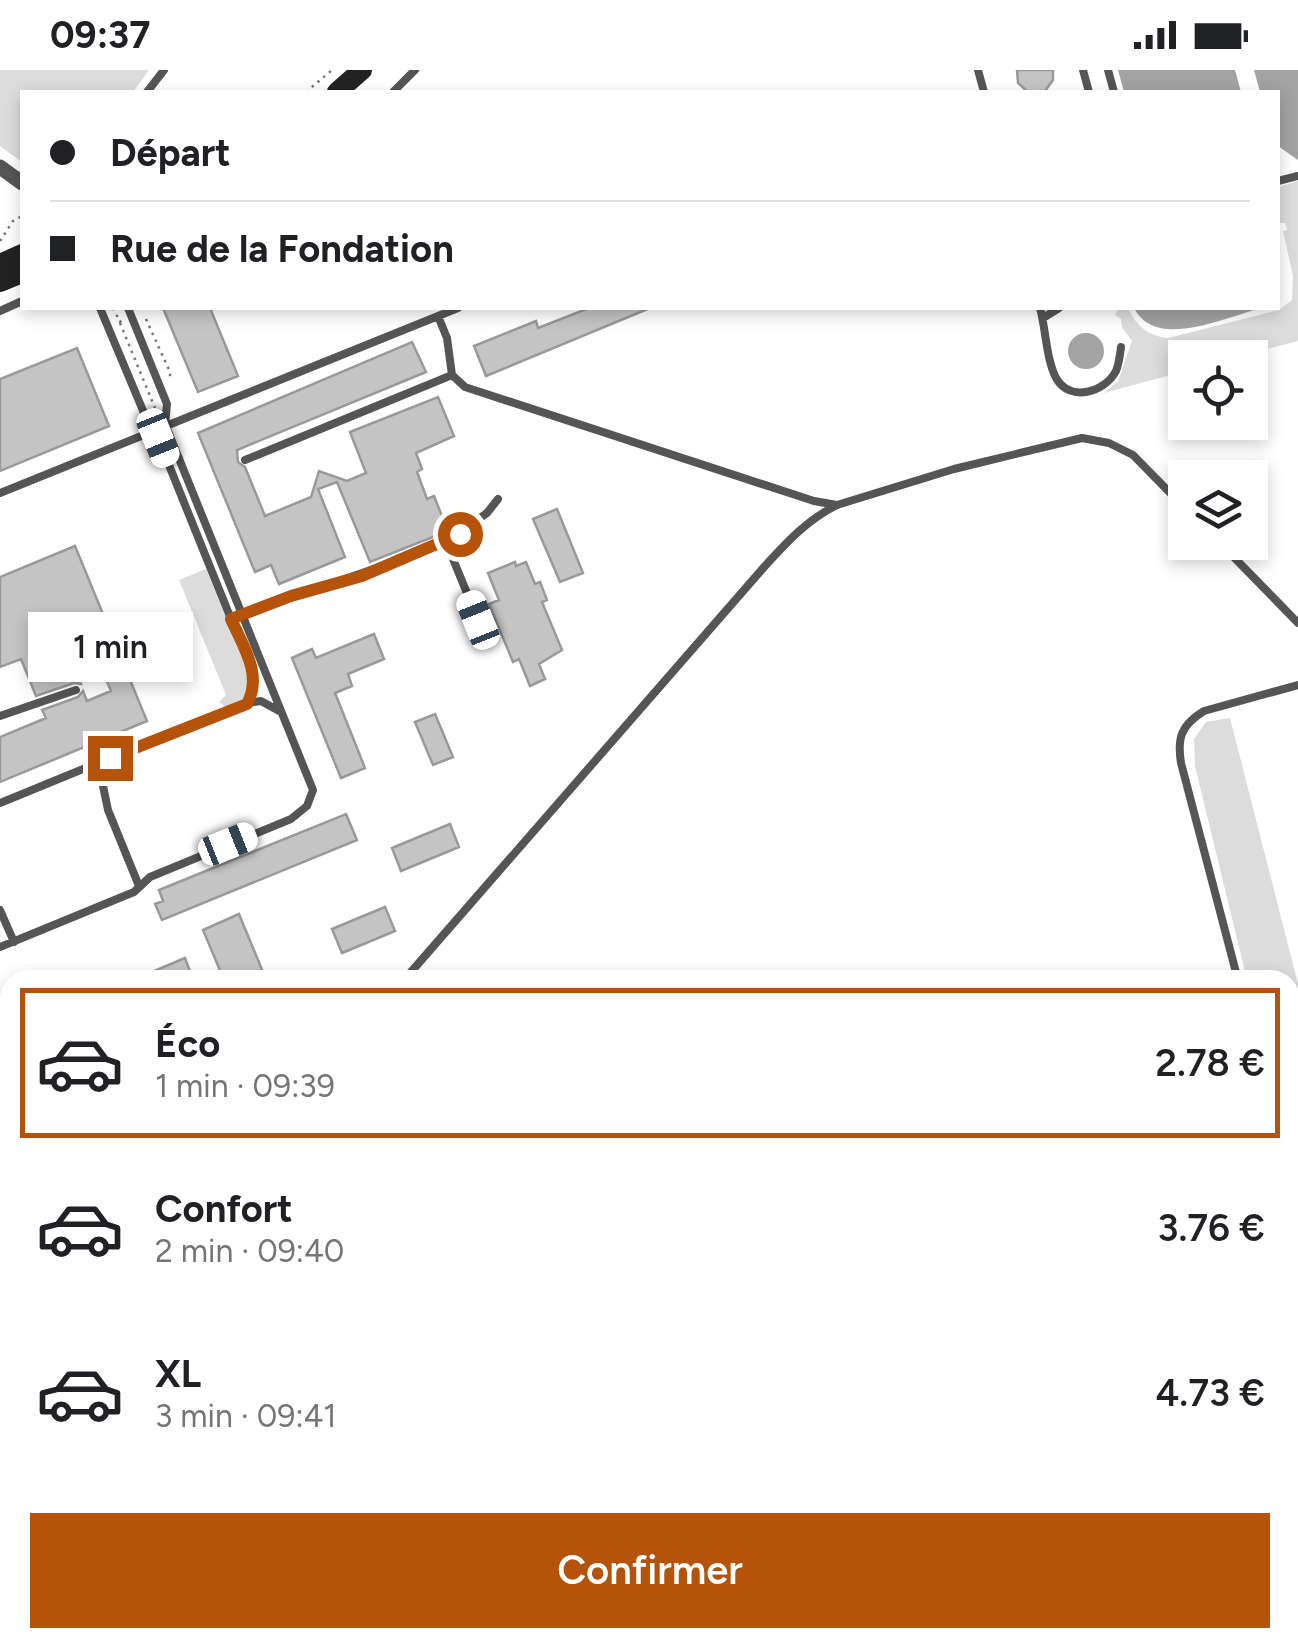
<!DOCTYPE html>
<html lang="fr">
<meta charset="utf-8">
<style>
:root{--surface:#fff;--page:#f2f2f2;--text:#202124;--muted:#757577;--line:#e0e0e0;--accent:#b45309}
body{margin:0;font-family:Figtree,sans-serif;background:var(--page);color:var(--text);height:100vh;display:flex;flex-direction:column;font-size:38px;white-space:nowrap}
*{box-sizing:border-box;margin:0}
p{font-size:32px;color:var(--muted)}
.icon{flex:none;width:55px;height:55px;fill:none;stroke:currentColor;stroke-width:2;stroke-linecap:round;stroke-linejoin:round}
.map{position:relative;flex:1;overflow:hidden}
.side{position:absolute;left:0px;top:900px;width:1300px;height:678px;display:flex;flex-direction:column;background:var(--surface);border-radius:30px 30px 0 0;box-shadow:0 5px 15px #0003}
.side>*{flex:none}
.banner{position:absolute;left:20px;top:20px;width:1260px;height:220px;border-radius:0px;box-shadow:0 5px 15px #0003;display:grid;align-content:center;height:220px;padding:0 30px;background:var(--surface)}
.tools{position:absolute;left:1168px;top:270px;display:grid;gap:20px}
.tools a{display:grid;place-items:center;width:100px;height:100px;border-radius:0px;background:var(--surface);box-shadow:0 5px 15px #0003;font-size:50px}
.end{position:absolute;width:45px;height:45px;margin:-22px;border:12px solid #b45309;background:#fff;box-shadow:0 0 0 5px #fff}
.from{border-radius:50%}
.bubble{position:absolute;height:70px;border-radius:0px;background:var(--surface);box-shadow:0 5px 15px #0003;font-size:32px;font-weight:600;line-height:70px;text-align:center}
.car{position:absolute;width:30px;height:60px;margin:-30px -15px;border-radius:12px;box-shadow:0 0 8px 2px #0007;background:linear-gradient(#fff 24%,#345 0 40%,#fff 0 76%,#345 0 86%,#fff 0)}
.banner b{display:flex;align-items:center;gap:35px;height:95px;font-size:38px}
.banner b+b{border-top:2px solid var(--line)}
.banner i{width:25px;height:25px;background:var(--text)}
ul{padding:18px 0 0;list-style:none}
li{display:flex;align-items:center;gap:30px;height:150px;margin:0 20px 15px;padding:0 10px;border:5px solid transparent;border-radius:0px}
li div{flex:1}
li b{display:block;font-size:38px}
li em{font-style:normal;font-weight:600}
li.selected{border-color:var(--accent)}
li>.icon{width:90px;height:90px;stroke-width:1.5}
.button{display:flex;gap:20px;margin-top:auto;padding:20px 30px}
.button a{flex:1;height:115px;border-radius:0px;background:var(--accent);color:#fff;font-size:40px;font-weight:600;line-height:115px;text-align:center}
.status{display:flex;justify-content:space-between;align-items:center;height:70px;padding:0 50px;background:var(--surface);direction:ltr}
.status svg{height:28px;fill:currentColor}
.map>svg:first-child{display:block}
.green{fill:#dcdcdc}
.water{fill:#a3a3a3}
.building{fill:#c4c4c4;stroke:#999;stroke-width:2.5}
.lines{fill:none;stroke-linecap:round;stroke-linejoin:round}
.path{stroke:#777;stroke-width:2.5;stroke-dasharray:2.5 5;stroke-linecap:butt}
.service{stroke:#555;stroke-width:8}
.minor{stroke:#555;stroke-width:15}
.secondary{stroke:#222;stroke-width:20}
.route{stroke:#b45309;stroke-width:12}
</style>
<div class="status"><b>09:37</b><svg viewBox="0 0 49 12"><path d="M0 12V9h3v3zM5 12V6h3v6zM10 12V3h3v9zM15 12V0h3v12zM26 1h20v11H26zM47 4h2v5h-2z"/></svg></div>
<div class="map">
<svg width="1298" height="1576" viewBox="0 0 1298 1576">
<rect width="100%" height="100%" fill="#fff"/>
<!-- green -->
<path class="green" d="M0 0H149L133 22H22V92L0 76Z
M1298 111V271L1236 287 1185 288V301L1104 323 1118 311 1132 271 1122 257 1121 249 1115 245 1119 238H1128C1136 256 1148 266 1168 268L1279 240 1292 230 1293 206 1283 161 1287 160 1285 153H1280L1278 117Z
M206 499 250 607 244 628 227 638 219 632 226 625 179 510Z
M1230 648 1298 914V1086L1290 1088V910H1247L1195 696 1194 669 1206 652Z
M1298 1097V1576H875L883 1568H1290V1102Z
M0 1438 10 1447V1568H149L158 1576H0Z"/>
<!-- water -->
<path class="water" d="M1118 0H1235L1241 22H1124Z
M1254 0H1298V90L1278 76V22H1260Z
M1134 238H1262C1225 247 1156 281 1134 238Z
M1068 281a18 18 0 1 1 36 0a18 18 0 1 1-36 0Z"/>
<!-- building -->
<path class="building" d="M1017 0H1053V10L1045 21 1028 22 1018 13Z
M163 238H210L238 306 198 322Z
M589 238H650L486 306 474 276 536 251 538 258Z
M412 272 426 302 237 380 238 392 245 397 265 446 311 427 319 401 347 411 366 403 350 362 438 327 454 366 416 383 422 399 417 402 427 429 434 426 448 461 370 492 337 412 318 419 345 487 279 514 271 495 255 502 198 363Z
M77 278 109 356 0 401V309Z
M557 439 583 503 560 512 533 449Z
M75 476 147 651 0 712V667L46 648 42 640 78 627 83 621 87 631 111 621 97 588 102 585 91 560 67 570 79 598 75 600 81 614 74 613 36 626 21 589 0 597V507Z
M515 492 516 496 526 492 535 514 540 512 547 530 542 532 562 580 539 594 545 609 530 616 519 589 513 592 489 534 499 530 488 503Z
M374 564 384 589 348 604 352 616 335 623 365 698 341 708 292 588 312 579 316 588Z
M435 644 453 687 433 695 415 652Z
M346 744 357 770 162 850 155 834 163 831 159 820Z
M450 754 459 777 401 801 392 778Z
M385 837 395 861 342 883 332 859Z
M239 844 265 907 259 910H224L203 860Z
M185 888 191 904 182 908 183 910H133Z"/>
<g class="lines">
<!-- path -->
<path class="path" d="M306 22 332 0
M0 171 13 151 22 146
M113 238 120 252 122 250
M146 249 170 302V310
M120 253 155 338"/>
<!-- service -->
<path class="service" d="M978 0 984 22
M1083 0 1089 22
M1108 0 1114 22
M147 22 164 0
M393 22 415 0
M1278 111 1298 106
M100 238 144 343 154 358 254 606 253 623 247 634 110 688 102 711 108 740 139 816
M1040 238C1046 260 1046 288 1056 308 1070 333 1105 322 1116 301 1119 294 1120 285 1121 277
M0 241 22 231
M438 246 447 268 452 305 465 317 814 431 837 435
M1043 248 1059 238
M245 390 452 305
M0 423 458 238
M446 472 487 443 498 429
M1219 472 1298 553
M239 546C308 520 378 500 446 472L478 550 477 567
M248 633 261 631 281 642
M0 646 76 620
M0 733 110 688
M0 840 14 872
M0 877 134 822 150 807 291 749 307 736 313 720 165 354 167 334 128 238
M404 910 765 496C787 472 807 450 837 435L954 399 1082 368 1109 373 1133 385 1185 438
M1238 910 1181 693C1177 668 1181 655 1204 641L1298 615
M0 993 10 1018
M1290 1093 1298 1092
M0 1361 10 1352
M0 1429 10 1437
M160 1568 170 1576
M865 1576 872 1568"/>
<!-- minor -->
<path class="minor" d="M0 97 22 113"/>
<!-- secondary -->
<path class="secondary" d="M337 22 362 0
M0 194 22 184
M0 212 22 203"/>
</g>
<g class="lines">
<!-- route -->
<path class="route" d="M110 688 247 634C263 605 243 576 231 549L291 526 362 506 460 464"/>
</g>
</svg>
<div class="tools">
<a><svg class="icon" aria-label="locate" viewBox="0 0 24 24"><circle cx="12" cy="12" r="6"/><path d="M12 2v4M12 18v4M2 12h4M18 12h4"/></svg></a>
<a><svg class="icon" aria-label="layers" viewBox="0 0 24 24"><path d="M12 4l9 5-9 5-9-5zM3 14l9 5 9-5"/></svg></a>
</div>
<i class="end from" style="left:460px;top:464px"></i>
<i class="end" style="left:110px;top:688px"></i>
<div class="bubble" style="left:28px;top:542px;width:165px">1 min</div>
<i class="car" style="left:158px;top:368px;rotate:158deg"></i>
<i class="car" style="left:478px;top:550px;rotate:338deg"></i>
<i class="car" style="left:228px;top:774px;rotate:68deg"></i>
<div class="banner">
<b><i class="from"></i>Départ</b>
<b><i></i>Rue de la Fondation</b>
</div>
<section class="side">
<ul>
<li class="selected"><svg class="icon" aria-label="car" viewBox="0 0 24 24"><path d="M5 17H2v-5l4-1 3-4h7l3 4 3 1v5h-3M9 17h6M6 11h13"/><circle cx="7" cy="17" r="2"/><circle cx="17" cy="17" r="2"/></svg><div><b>Éco</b><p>1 min · 09:39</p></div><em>2.78 €</em></li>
<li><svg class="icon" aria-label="car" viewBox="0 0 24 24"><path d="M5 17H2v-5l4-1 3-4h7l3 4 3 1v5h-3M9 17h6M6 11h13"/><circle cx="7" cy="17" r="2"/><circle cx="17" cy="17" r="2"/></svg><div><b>Confort</b><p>2 min · 09:40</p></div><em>3.76 €</em></li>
<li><svg class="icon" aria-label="car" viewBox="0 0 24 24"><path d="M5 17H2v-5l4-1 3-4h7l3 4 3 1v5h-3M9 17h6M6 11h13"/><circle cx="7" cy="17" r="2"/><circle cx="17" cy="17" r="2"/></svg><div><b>XL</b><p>3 min · 09:41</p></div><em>4.73 €</em></li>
</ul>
<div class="button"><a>Confirmer</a></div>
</section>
</div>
